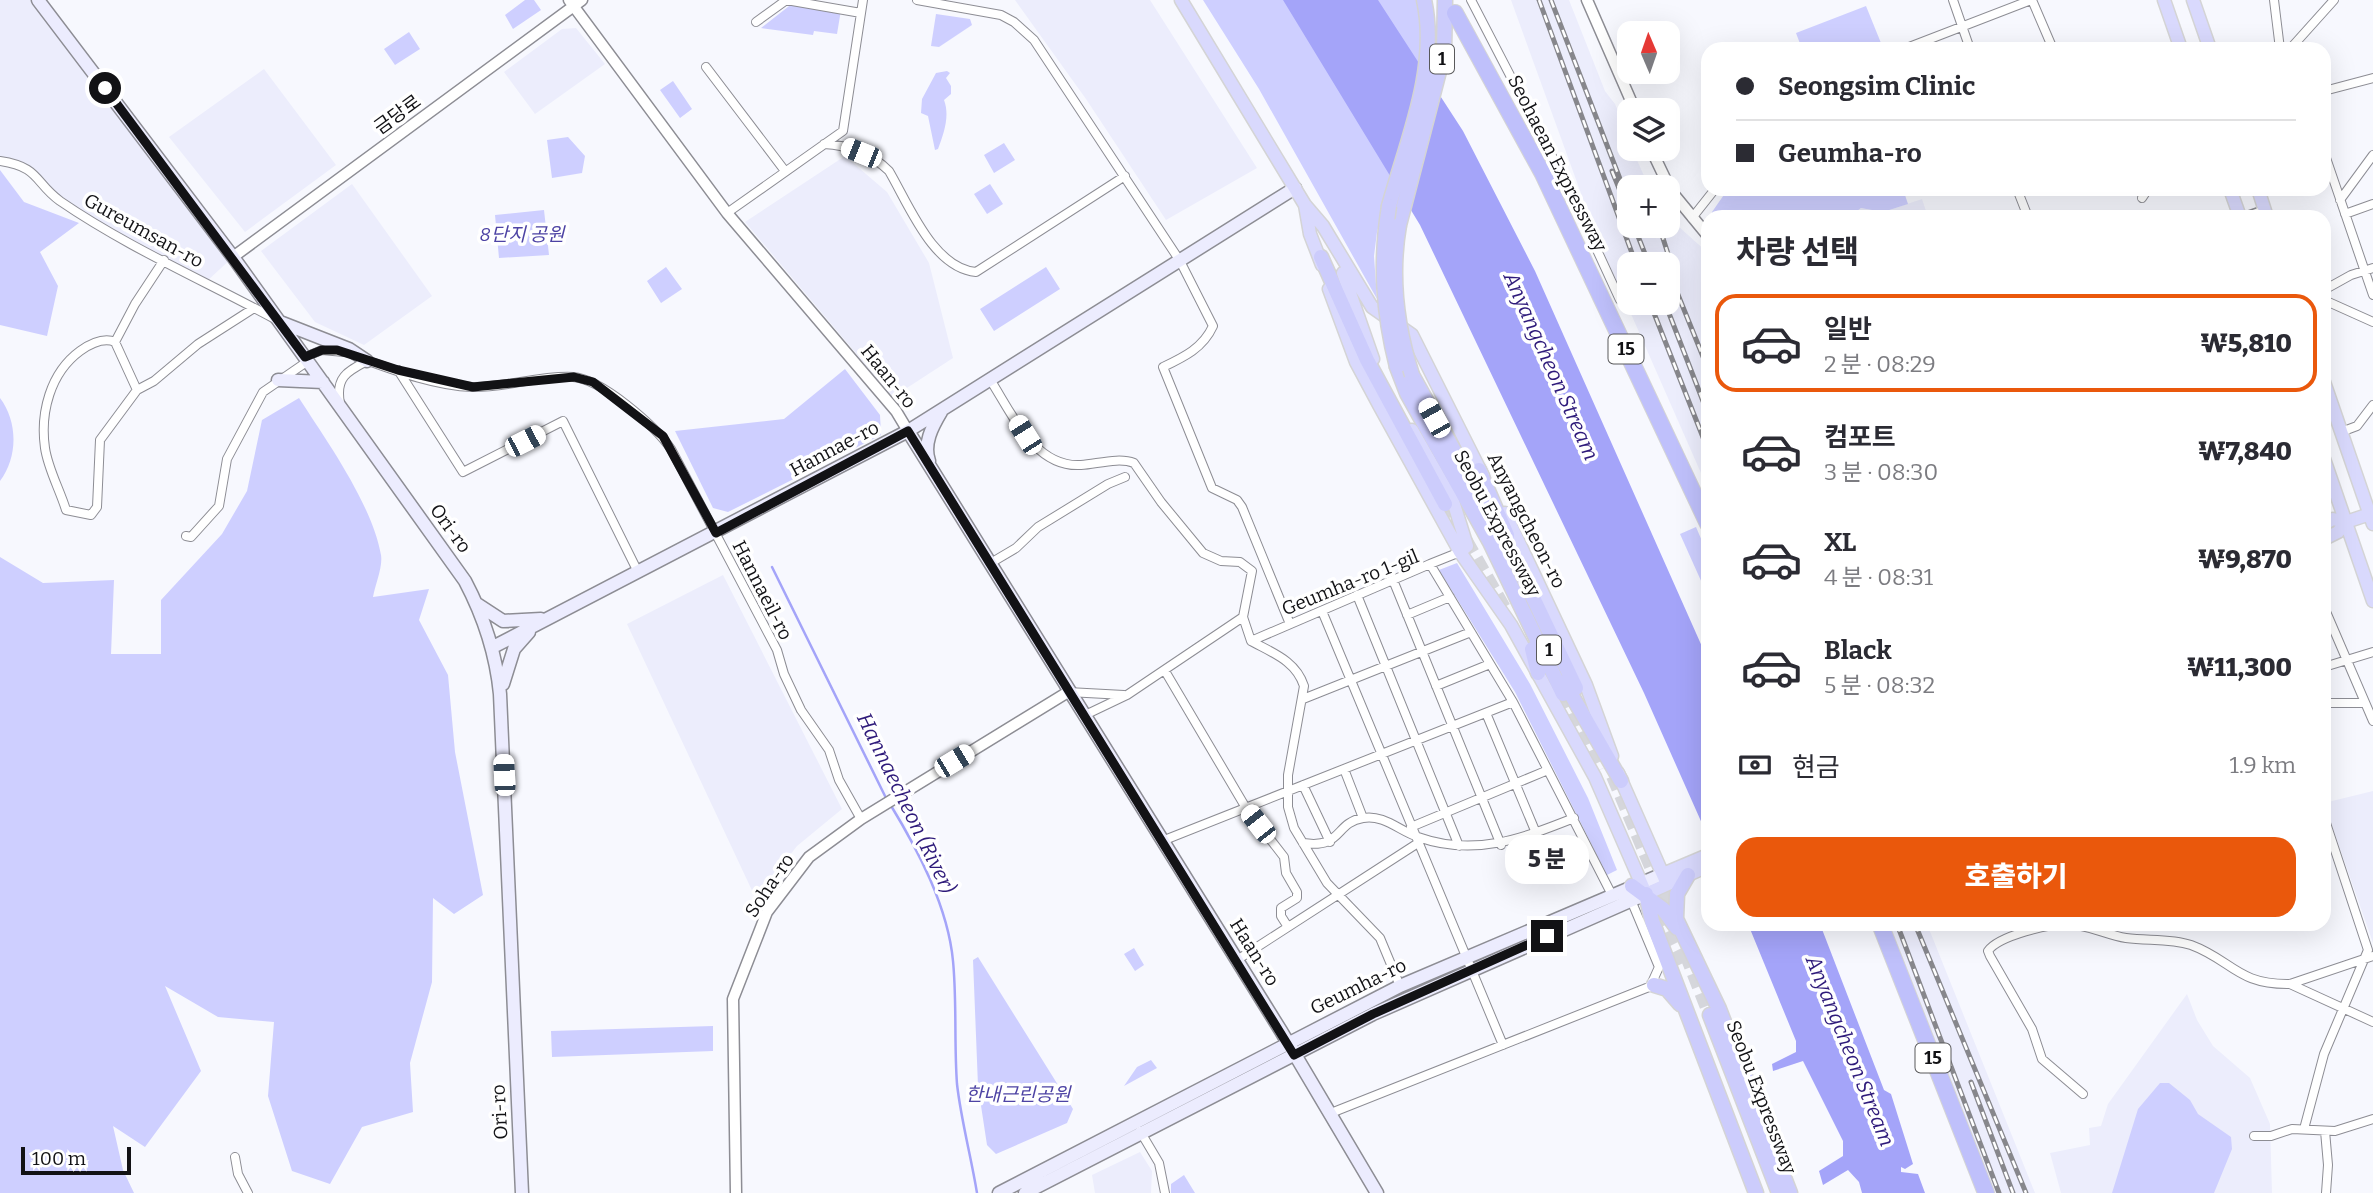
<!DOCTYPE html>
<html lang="ko">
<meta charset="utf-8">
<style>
:root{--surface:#fff;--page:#f2f2f3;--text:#2b2b33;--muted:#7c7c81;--line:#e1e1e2;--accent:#ea580c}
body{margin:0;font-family:Bitter,"Noto Sans KR",serif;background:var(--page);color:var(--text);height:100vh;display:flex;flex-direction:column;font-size:26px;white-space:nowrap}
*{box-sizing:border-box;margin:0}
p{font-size:23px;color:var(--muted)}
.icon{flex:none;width:38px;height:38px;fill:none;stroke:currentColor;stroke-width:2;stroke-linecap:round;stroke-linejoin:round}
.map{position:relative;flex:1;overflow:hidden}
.details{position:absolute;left:1701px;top:210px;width:630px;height:721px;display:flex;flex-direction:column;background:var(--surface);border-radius:21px;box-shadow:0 7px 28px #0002}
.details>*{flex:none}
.hud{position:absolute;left:1701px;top:42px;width:630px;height:154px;border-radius:21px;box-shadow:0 7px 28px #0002;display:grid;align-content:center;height:154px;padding:0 35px;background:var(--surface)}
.needle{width:46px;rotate:358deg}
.tools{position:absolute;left:1617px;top:21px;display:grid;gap:14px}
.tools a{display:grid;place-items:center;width:63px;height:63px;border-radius:14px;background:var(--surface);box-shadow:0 7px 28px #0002;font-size:35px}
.scale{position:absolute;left:21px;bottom:18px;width:110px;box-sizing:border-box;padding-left:7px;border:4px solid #121215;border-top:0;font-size:19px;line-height:24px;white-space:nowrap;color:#121215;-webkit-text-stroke:5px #fff;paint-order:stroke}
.end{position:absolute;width:32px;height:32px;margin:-16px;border:9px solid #121215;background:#fff;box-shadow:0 0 0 4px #fff}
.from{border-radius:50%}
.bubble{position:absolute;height:49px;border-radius:21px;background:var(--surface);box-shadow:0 7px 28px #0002;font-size:23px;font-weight:800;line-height:49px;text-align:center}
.car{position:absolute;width:21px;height:42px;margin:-21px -10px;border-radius:9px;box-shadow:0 0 5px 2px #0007;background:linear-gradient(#fff 24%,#345 0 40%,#fff 0 76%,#345 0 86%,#fff 0)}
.hud b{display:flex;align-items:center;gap:24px;height:66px;font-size:26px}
.hud b+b{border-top:2px solid var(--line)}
.hud i{width:18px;height:18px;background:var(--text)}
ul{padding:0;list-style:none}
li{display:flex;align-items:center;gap:21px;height:98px;margin:0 14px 10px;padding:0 21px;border:4px solid transparent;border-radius:21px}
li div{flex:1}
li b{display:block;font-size:26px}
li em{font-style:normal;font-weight:800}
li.selected{border-color:var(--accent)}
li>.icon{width:63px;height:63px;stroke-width:1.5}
h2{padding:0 35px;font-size:32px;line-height:84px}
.pay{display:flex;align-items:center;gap:18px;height:77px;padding:0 35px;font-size:26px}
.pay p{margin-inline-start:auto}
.button{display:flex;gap:14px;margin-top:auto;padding:14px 35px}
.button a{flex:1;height:80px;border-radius:21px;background:var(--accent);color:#fff;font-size:28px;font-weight:800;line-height:80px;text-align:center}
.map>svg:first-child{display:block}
.built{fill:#ecedfc;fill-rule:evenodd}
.green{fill:#cecfff}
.water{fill:#a4a4f9}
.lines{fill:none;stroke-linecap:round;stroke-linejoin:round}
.stream{stroke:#a4a4f9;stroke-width:2.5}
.trunk-tunnel{stroke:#d5d6db;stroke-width:14;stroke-dasharray:14 7;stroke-linecap:butt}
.minor-casing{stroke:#8d8d94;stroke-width:10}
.tertiary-casing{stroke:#8d8d94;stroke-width:13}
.secondary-casing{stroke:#8d8d94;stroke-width:15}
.primary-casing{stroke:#d4d4d5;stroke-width:15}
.trunk-casing{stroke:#d4d4d5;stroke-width:17}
.motorway-casing{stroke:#d4d4d5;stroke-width:18}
.minor{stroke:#fff;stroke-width:8}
.tertiary{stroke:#fff;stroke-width:10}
.secondary{stroke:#ececfe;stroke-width:12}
.primary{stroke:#d9d9fd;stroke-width:12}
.trunk{stroke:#ccccfc;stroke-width:14}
.motorway{stroke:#bfc0fb;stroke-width:16}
.rail-casing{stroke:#87878c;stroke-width:5}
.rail{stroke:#fff;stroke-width:2.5;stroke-dasharray:8;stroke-linecap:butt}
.trunk-bridge-casing{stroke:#d4d4d5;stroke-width:17;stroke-linecap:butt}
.trunk-bridge{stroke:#ccccfc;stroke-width:14}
.route{stroke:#121215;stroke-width:9}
.labels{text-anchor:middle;stroke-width:7;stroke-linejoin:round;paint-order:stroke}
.shield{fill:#fff;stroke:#59595b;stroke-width:2}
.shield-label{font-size:18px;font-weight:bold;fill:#121215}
.street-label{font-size:19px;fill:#121215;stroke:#fff}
.park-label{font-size:19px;font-style:italic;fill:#4d43a4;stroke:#fff}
.water-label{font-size:21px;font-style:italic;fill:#2e1a7a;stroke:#fff}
</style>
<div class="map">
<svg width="2373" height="1193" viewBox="0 0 2373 1193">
<rect width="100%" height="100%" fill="#f7f8fe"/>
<!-- built -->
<path class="built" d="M0 0H38L233 257 206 282 51 195 37 174 0 161Z
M1015 0H1150L1257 168 1166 220 1086 99Z
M1511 0H1569L1605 91 1615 104 1629 135V149H1632L1649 187H1629V226H1668V217L1708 253V489L1595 232ZM1629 264H1668V303H1629Z
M576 28 605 64 535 114 504 72 562 29Z
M264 69 336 165 245 232 169 137Z
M845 156 887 192 929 263 953 358 893 397 745 222Z
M352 184 432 296 364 345 315 322 261 251Z
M1922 199 1928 217H1849L1861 208 1883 212Z
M723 575 842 809 797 846 756 899 627 624Z
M2373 791V943L2324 803Z
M1886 924H1927L2035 1193H1993Z
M2187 994 2197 1020 2213 1046 2250 1078 2270 1124 2272 1193H2061L2050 1153 2090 1145 2089 1128 2101 1126 2108 1104Z
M1140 1152 1152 1171 1151 1193H1095L1092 1175Z"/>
<!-- green -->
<path class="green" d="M525 0H534L541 10 513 29 505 15Z
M1203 0H1421V57L1377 232 1374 256 1377 299 1259 89Z
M793 3 841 10 837 34 814 31 813 35 761 28Z
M1866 6 1883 48 1802 49 1796 33Z
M936 14 970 19 972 25 939 47 931 46Z
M409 32 420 49 395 65 384 49Z
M947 71 950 73 946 78 951 86V94L944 100C950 116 944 133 938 149L935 150 928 116 921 113 922 99 936 73Z
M673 81 692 109 680 118 660 90Z
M568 137 585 156 582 173 552 178 547 140Z
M1004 143 1015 160 994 173 984 155Z
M0 170 24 202 79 223 40 252 58 286 47 336 0 325Z
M990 184 1003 204 987 214 974 194Z
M1728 189H1903L1908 204 1883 212 1861 208 1849 217H1712V212Z
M544 210 549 255 499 258 495 215Z
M666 267 682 289 661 303 647 281Z
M1046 267 1060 289 994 331 980 309Z
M845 369 880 415 881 435 728 512 713 508 675 431 784 419Z
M0 398C18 422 18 457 0 481Z
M299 398C326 440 372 504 381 555 383 567 375 585 373 597L429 589 419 620 448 675 455 752 483 895 454 914 433 898 432 982 410 1063 413 1112 362 1127 330 1184 292 1171 268 1096 274 1022 218 1017 165 986 201 1071 145 1147 113 1126 123 1170 134 1193H0V557L43 583 114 580 111 654H161V600L222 534 247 491 262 420Z
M1696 527 1708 555V580L1702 583 1680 534Z
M1457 563 1530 684 1588 798 1617 870 1607 875 1515 692 1439 570Z
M1134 948 1144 965 1135 971 1124 954Z
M978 957 1073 1109 1067 1123 996 1154 987 1145 978 1086 973 960Z
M713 1026V1051L552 1057 551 1031Z
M1151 1060 1157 1068 1124 1086 1137 1067Z
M2160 1083H2169L2190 1100 2198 1114 2231 1137 2232 1149 2214 1193H2112L2138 1109Z
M1184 1175 1195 1193H1171V1184Z"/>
<!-- water -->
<path class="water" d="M1283 0H1378L1463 131 1535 271 1708 660V837L1644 693 1420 225Z
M1748 924H1820L1884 1090 1891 1094 1913 1164 1905 1169 1901 1167V1172L1918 1174 1925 1193H1862L1859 1182 1848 1170 1823 1185 1819 1171 1843 1156V1141L1803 1061 1773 1071 1772 1064 1796 1052V1041Z"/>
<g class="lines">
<!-- stream -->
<path class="stream" d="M772 567 886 798
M890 804C918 850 948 907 953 961 957 1002 954 1044 957 1084 961 1120 971 1156 977 1193"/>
<!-- trunk-tunnel -->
<path class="trunk-tunnel" d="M1445 504 1504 608
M1563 694 1597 771
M1613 776 1673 919
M1656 914 1684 969
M1686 954 1710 1015"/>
<!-- minor casing -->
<g class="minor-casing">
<path id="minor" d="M917 0 1001 15 1014 22 1034 40 1180 261 1213 326C1203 348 1184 357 1163 367L1212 488 1237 500 1242 507 1290 624
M1471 0 1568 187 1620 300
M1953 0 1970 49
M2032 0 2053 49
M2274 0 2280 49
M756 22 785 1H792L861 13
M1904 49 2031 0
M2290 49 2334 0
M706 67 785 171
M2324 91 2373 78
M824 144C848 145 872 154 889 171 909 205 933 268 976 272L1125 176
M2324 152 2373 295
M0 161C40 167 34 182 60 201 127 247 203 280 275 319
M2017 189 2028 217
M2142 198 2148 189
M2340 200 2373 155
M727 213 843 131 863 0
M2345 214 2373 204
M1692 218 1715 189
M2324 290 2351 275 2373 268
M2324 300 2373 322
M115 342 137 390 154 381 198 344 254 308
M305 357 322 350 344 352
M363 359C396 371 436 386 472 387 505 388 540 375 573 377 602 379 655 426 671 449L777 650 784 674 801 710 829 750 839 780 861 819
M398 370 463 472 563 421 638 572
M991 381C1012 414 1035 468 1081 465 1097 464 1119 457 1134 463L1161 502 1203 553 1221 561 1240 562 1252 571 1243 617 1251 641C1273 653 1296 661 1304 686L1288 775V807L1294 828 1327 883 1380 938 1400 986
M137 390 100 440 97 507 91 515 66 510C60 490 48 469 45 448 40 413 50 373 80 351 90 344 103 337 115 342L135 304 164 260
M340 403C335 377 348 371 367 361
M2341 432 2357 426 2373 405
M186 536 191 537 219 506 227 459 263 392 308 361
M989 564 1016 548 1038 527 1108 484 1125 477
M1430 564 1460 552
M1393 580 1501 845
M1357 595 1459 846
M2324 607 2373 721
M1322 611 1503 1045
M1407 615 1450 597
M1251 641 1430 564 1513 702 1612 895
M2324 667 2373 652
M1165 671 1246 808 1284 857 1286 873 1297 892V898L1281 908V916L1288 927
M1436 686 1490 664
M1068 692 1124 695
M1303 699 1471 632
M2324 703H2365
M1486 713 1536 833
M1083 716 1127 695 1243 617
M1344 769 1363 818
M1303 785 1330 842
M1411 827 1548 770
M1162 841 1513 702
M1303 843C1343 849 1334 823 1363 818 1383 814 1400 831 1418 837 1474 857 1521 839 1574 818
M1631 900 1659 967 1650 987
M1237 960 1418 843
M2290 984 2373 1022
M2083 1094 2042 1059 2032 1029 1990 956 1988 951C1998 936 2051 923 2068 924 2089 925 2107 935 2126 938 2148 941 2170 938 2191 945 2232 960 2237 985 2290 984L2373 956
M1331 1113 1654 985
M2304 1129 2324 1054 2368 950 2324 817
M1140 1131 1159 1163 1165 1193
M2325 1131 2328 1165 2326 1193
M2254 1136H2271L2292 1129 2335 1131 2373 1119
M235 1157 238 1174 248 1193"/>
</g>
<!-- tertiary casing -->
<g class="tertiary-casing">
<path id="tertiary" d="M569 0 727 213 896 411 908 431
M1587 0 1635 110
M1651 149 1671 191 1708 236
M2248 217 2265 211
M233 257 582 0
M736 1193 733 999 767 912 809 857 861 819 1068 692"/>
</g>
<!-- secondary casing -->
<g class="secondary-casing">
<path id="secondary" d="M38 0 233 257 465 581C484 617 496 653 500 694L522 1193
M280 322 349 349 367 361
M278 380 323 382
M908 431 1281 1031 1377 1193
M929 461C923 444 932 427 941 412
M477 604 503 621 541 619
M493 647 908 431 1295 188
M503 684 514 649 529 632
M999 1193 1400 986 1663 874
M1025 1193 1373 1014 1646 894"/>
</g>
<!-- primary casing -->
<g class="primary-casing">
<path id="primary" d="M1181 0 1305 205 1323 226 1372 307 1412 335 1483 476
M2164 0 2181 49
M2193 0 2210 49
M2230 189 2240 217
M2258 189 2267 217
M1305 205 1310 234 1322 265
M1343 273 1373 359
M1329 289 1356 362 1379 405 1460 552 1511 625 1595 777 1646 894 1708 866
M2324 382 2373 524
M1412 430 1453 501 1467 546 1460 552
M2324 459 2373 601
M1505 513 1586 685 1612 756
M2324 524 2333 519 2346 522
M2324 539 2338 532 2346 522 2370 514
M1618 773 1667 884
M1663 874 1708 855"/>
</g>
<!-- trunk casing -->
<g class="trunk-casing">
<path id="trunk" d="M1389 206C1407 141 1439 68 1424 0
M1399 225 1444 52 1445 0
M1321 257 1367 360 1445 504
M1397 367 1407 393 1490 542 1563 694
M1412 375 1518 566 1576 688
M1479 470 1507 535
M1532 649 1538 673
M1564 682 1621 781
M1688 875 1677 894 1676 919 1719 1009 1790 1193
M1632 886 1663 909 1677 928
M1646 894 1652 921 1756 1193
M1654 985 1667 989 1680 1004
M1710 1015 1779 1193"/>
</g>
<!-- motorway casing -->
<g class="motorway-casing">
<path id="motorway" d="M1455 13 1543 174 1708 524
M1880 924 1986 1193"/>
</g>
<!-- minor -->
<use href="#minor" class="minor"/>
<!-- tertiary -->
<use href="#tertiary" class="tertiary"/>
<!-- secondary -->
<use href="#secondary" class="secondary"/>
<!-- primary -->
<use href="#primary" class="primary"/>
<!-- trunk -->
<use href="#trunk" class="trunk"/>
<!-- motorway -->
<use href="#motorway" class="motorway"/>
<!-- rail casing -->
<g class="rail-casing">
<path id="rail" d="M1539 0 1636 264
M1551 0 1620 179
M1612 171 1629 213
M1634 226 1649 264
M1661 232 1676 279
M1668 270 1708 369
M1650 303 1708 450
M1665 303 1708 414
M1897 924 1999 1193
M1915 924 2026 1193
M1971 1082 2013 1193"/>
</g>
<!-- rail -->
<use href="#rail" class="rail"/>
<!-- trunk-bridge casing -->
<g class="trunk-bridge-casing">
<path id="trunk-bridge" d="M1389 206C1380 262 1383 312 1397 367
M1399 225C1390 277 1396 325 1412 375"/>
</g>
<!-- trunk-bridge -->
<use href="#trunk-bridge" class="trunk-bridge"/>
</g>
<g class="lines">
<!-- route -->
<path class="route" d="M105 88 305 357 322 350H337L398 370 473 387 574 377 593 382 663 436 716 533 908 431 1294 1055 1373 1014 1547 936"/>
</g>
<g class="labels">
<!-- shield labels -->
<g class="shield">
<rect x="1430" y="44.5" width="24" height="29" rx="5"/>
<rect x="1608.5" y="334.5" width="35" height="29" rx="5"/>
<rect x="1537" y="635.5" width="24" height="29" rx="5"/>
<rect x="1915.5" y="1043.5" width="35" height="29" rx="5"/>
</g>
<g class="shield-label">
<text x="1442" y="65">1</text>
<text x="1626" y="355">15</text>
<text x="1549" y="656">1</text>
<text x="1933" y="1064">15</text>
</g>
<!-- street labels -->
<g class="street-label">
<text transform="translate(397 114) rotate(-36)" y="7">금당로</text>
<text transform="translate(1558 163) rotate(63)" y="7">Seohaean Expressway</text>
<text transform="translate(144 230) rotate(29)" y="7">Gureumsan-ro</text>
<text transform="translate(889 376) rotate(51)" y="7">Haan-ro</text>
<text transform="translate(834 448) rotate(-28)" y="7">Hannae-ro</text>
<text transform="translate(1527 520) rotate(63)" y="7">Anyangcheon-ro</text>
<text transform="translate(1498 523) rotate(62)" y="7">Seobu Expressway</text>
<text transform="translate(451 528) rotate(54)" y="7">Ori-ro</text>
<text transform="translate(1350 582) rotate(-22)" y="7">Geumha-ro 1-gil</text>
<text transform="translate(763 590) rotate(63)" y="7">Hannaeil-ro</text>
<text transform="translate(769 885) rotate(-56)" y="7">Soha-ro</text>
<text transform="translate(1255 952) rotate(58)" y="7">Haan-ro</text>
<text transform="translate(1358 986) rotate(-26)" y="7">Geumha-ro</text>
<text transform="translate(1762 1097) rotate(69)" y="7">Seobu Expressway</text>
<text transform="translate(499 1112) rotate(-93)" y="7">Ori-ro</text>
</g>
<!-- park labels -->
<g class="park-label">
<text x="522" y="241">8단지 공원</text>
<text x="1018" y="1101">한내근린공원</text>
</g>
<!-- water labels -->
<g class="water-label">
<text transform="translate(1551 366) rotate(66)" y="7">Anyangcheon Stream</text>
<text transform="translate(906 803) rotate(64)" y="7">Hannaecheon (River)</text>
<text transform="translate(1850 1051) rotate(68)" y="7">Anyangcheon Stream</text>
</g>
</g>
</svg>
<div class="tools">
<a><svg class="needle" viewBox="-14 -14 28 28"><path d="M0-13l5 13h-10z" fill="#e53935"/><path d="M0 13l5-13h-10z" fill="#7c7c81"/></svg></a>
<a><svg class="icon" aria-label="layers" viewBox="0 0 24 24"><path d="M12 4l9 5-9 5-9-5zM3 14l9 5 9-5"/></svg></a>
<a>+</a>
<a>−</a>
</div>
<div class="scale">100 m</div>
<i class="end from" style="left:105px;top:88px"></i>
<i class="end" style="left:1547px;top:936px"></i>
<div class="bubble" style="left:1505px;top:835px;width:84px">5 분</div>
<i class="car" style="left:861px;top:153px;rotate:292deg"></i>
<i class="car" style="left:1434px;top:418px;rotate:331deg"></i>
<i class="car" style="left:1025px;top:435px;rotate:328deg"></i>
<i class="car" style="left:525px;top:441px;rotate:63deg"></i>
<i class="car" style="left:954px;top:761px;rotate:59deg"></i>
<i class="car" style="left:504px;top:775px;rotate:357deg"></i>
<i class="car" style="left:1258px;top:824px;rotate:322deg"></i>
<div class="hud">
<b><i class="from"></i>Seongsim Clinic</b>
<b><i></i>Geumha-ro</b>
</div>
<section class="details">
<h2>차량 선택</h2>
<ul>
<li class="selected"><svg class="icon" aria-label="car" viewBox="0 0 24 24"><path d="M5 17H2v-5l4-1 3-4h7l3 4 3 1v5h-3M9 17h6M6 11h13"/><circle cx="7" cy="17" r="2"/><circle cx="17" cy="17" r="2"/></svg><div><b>일반</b><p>2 분 · 08:29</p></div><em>₩5,810</em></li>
<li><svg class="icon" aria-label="car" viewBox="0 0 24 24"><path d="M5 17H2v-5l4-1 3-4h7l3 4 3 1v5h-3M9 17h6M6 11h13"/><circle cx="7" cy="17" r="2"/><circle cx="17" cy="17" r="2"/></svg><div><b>컴포트</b><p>3 분 · 08:30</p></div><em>₩7,840</em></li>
<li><svg class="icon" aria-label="car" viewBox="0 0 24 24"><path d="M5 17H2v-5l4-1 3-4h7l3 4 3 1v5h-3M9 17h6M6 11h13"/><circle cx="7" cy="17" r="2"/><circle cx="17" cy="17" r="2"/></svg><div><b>XL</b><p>4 분 · 08:31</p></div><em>₩9,870</em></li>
<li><svg class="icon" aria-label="car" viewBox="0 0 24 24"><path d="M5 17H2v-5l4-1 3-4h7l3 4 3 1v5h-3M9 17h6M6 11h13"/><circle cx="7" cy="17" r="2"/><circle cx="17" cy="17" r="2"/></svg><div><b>Black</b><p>5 분 · 08:32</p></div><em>₩11,300</em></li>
</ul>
<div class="pay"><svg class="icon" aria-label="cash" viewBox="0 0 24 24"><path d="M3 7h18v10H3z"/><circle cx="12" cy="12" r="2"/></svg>현금<p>1.9 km</p></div>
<div class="button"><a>호출하기</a></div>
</section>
</div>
